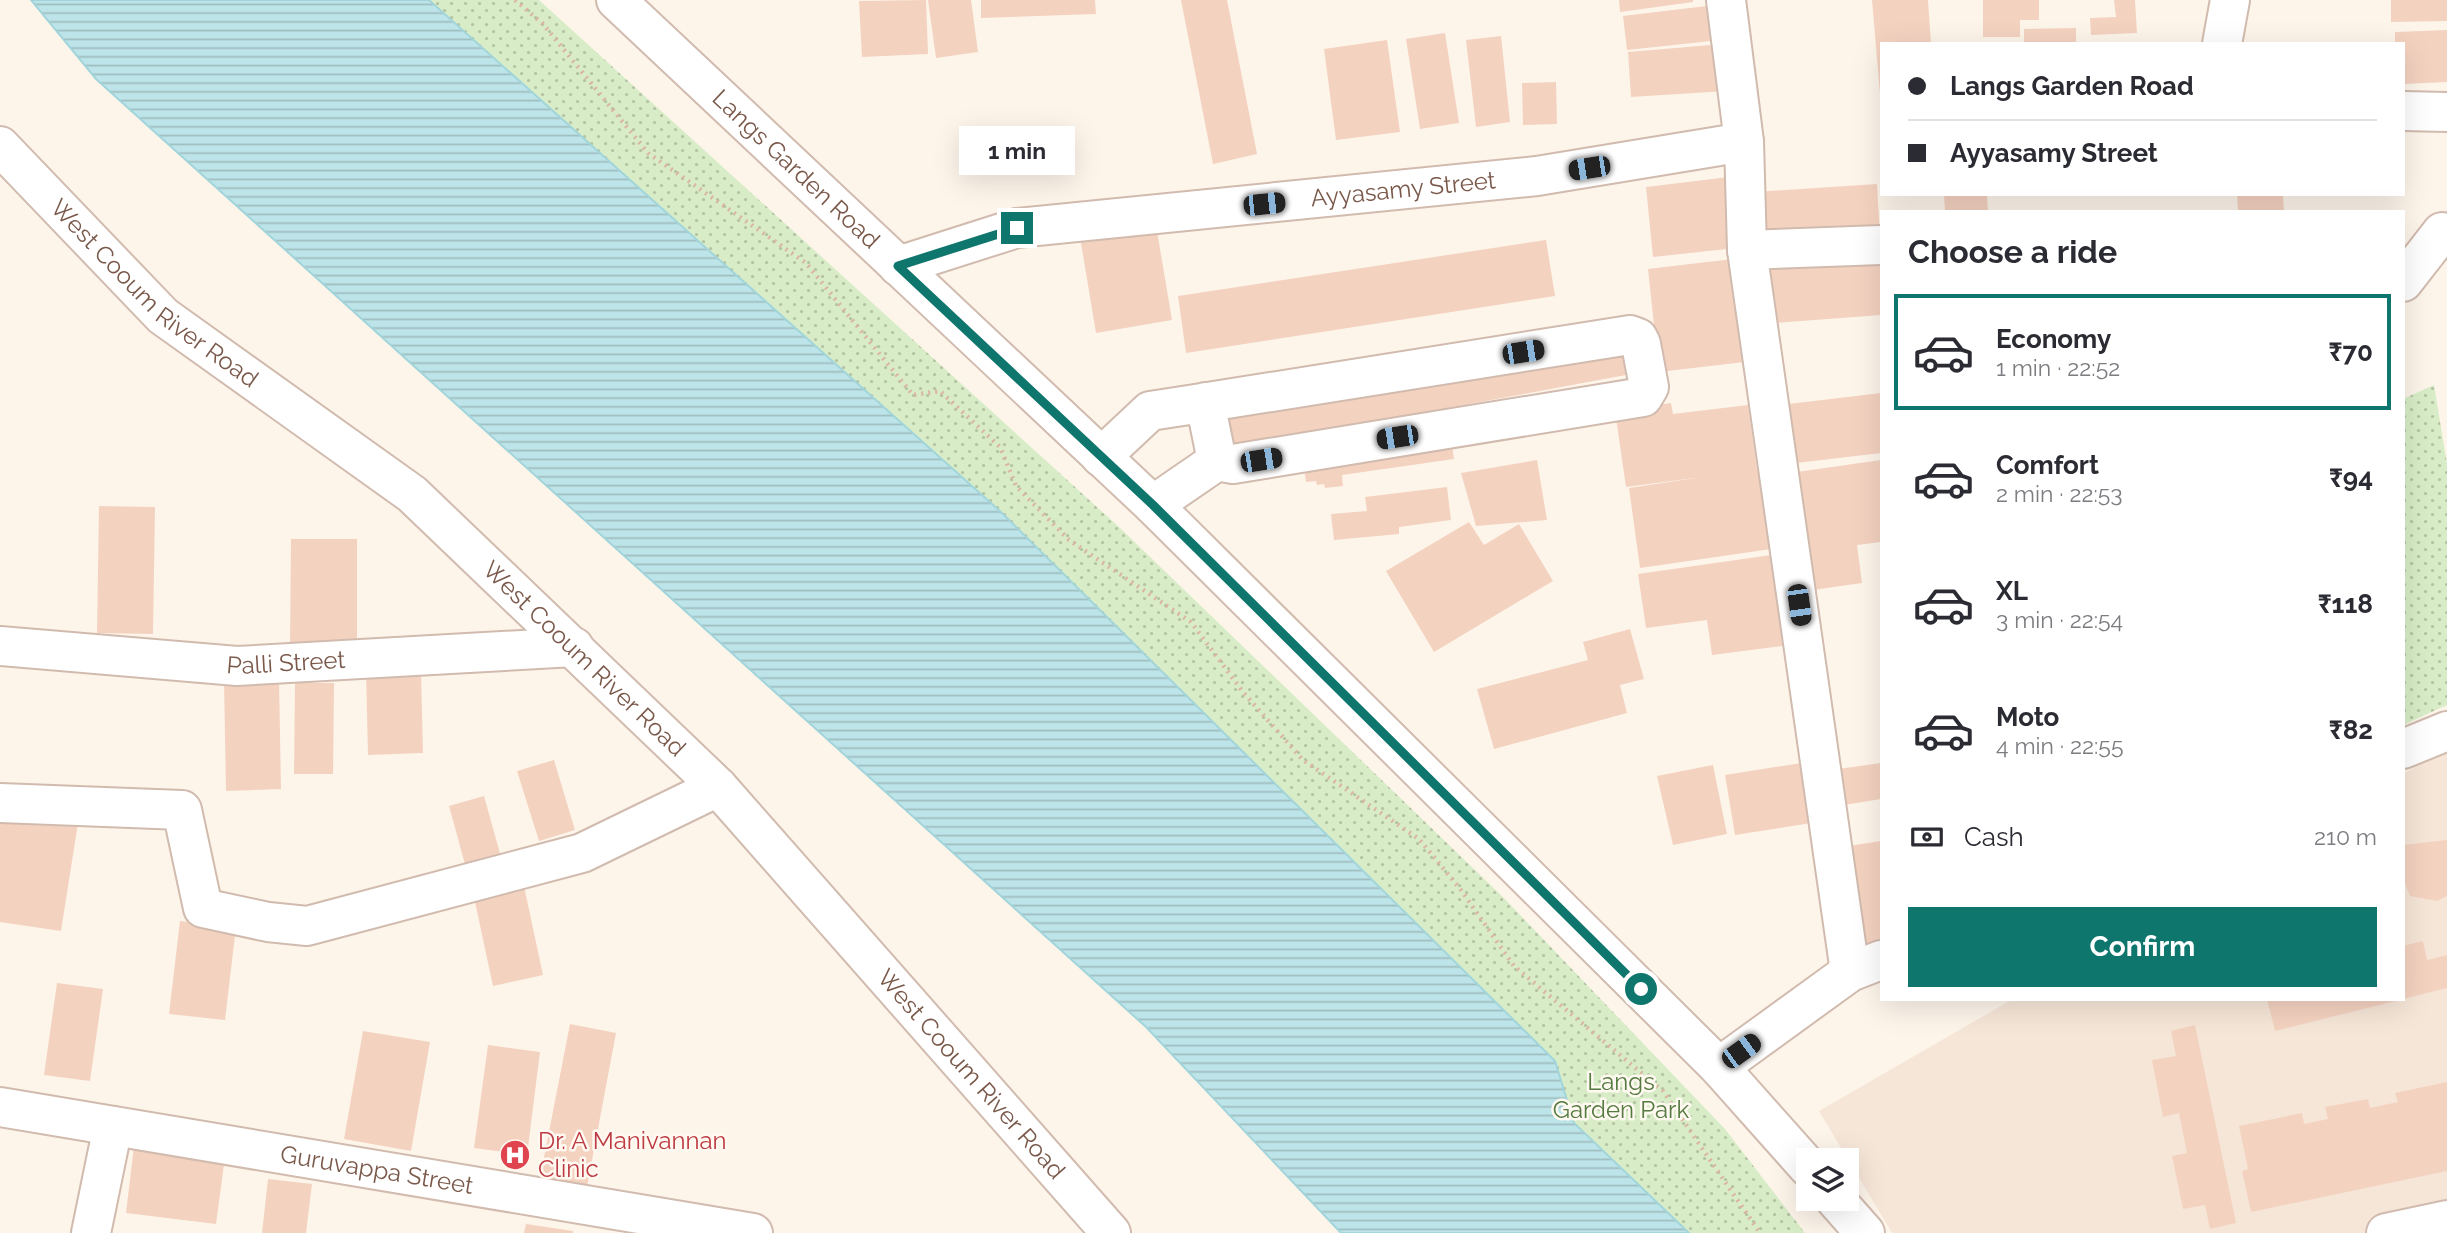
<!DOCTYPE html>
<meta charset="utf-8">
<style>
:root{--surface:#fff;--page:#f2f2f3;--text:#2b2b33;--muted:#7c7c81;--line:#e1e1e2;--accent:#0f766e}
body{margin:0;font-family:Raleway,sans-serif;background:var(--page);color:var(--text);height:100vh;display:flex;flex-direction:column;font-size:26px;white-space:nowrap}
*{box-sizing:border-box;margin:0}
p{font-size:23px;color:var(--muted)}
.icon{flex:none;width:38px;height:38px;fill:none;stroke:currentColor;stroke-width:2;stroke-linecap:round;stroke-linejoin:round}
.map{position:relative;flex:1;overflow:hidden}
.drawer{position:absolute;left:1880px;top:210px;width:525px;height:791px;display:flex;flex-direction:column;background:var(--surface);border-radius:0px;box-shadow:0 7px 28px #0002}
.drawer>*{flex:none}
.banner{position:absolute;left:1880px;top:42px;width:525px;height:154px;border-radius:0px;box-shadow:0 7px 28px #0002;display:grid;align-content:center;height:154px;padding:0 28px;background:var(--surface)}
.controls{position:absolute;left:1796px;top:1148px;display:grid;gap:14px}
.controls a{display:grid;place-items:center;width:63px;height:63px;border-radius:0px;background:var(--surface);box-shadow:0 7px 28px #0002;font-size:35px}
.end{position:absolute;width:32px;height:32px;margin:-16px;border:9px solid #0f766e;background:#fff;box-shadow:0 0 0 4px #fff}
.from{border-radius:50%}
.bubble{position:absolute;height:49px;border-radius:0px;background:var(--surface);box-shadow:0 7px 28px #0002;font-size:23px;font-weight:700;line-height:49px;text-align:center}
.car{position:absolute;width:21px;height:42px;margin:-21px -10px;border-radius:9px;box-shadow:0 0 5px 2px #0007;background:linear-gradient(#222 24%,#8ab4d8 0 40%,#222 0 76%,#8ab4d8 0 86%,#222 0)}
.banner b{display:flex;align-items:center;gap:24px;height:66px;font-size:26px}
.banner b+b{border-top:2px solid var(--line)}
.banner i{width:18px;height:18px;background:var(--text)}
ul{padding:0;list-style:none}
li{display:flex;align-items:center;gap:21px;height:116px;margin:0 14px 10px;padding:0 14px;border:4px solid transparent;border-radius:0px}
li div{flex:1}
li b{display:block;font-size:26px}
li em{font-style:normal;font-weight:700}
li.active{border-color:var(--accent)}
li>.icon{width:63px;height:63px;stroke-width:1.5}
h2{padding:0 28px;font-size:32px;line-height:84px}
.pay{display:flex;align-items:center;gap:18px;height:77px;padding:0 28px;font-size:26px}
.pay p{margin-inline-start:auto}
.cta{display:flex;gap:14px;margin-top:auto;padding:14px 28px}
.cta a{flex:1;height:80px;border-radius:0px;background:var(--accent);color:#fff;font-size:28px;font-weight:700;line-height:80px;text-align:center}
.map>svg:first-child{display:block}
.residential{fill:#f6e6d8}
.grass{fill:url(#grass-dots)}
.water{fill:url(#water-rules);stroke:#a2d5db;stroke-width:2}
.building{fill:#f4d2c0}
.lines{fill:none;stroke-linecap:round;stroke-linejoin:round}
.minor-casing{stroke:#d1bbae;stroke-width:42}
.path{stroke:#dab5a2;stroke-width:4.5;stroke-dasharray:2 5;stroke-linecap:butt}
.minor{stroke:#fff;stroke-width:38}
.route{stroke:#0f766e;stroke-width:9}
.labels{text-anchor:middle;stroke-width:5;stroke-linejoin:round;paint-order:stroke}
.street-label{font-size:24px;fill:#7a594b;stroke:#fff9f1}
.park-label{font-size:24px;fill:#547a40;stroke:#fff9f1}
.health-label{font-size:24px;fill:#be3a42;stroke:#fff9f1;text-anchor:start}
</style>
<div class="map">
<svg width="2447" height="1233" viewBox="0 0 2447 1233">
<defs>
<pattern id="grass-dots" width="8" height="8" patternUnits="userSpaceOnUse" patternTransform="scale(1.75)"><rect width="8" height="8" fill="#d8edc7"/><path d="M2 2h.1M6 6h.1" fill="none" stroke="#b4c3a4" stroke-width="1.8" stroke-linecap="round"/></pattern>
<pattern id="water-rules" width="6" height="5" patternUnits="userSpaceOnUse" patternTransform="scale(1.75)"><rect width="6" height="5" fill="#bde5e9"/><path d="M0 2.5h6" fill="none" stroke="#9fbdbf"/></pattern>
</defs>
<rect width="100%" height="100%" fill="#fdf5ea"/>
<!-- residential -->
<path class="residential" d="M2447 749V1233H1892L1819 1111 2013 999H2403V774Z"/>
<!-- grass -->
<path class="grass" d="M429 0H539L1119 527 1502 896 1725 1129 1805 1233H1689L1573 1123 1555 1061 1001 512Z
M2434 385 2447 464V705L2403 725V399Z"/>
<!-- water -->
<path class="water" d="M31 0H429L1001 512 1555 1061 1574 1123 1689 1233H1341L1146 1027 96 79Z"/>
<!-- building -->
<path class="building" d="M926 0 928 54 862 57 859 1Z
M928 0H971L978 52 936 58Z
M981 0H1095L1096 14 981 18Z
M1181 0H1227L1257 154 1213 164Z
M1619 0H1693V2L1620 12Z
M1872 0H1928L1931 44H1881V105Z
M1983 0H2039V20H2020V37H1983Z
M2114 0H2135L2137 33 2091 35 2090 18 2116 17Z
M2391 0H2447V21L2391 22Z
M1715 5 1720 40 1627 50 1623 16Z
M2076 28V44H2024V29Z
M2447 30V82L2403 84V44H2395V32Z
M1445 33 1459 123 1420 129 1406 39Z
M1501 36 1510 122 1476 127 1466 40Z
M1387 40 1400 132 1336 140 1324 49Z
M1723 44 1726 91 1631 97 1628 52Z
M1556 82 1557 124 1523 125 1522 83Z
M1729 177 1736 248 1653 257 1646 187Z
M1877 184 1880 236 1758 244 1754 192Z
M1944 194H1987L1988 212H1945Z
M2237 194H2283L2284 212H2238Z
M1156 225 1172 320 1096 333 1080 237Z
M1546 240 1555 296 1186 353 1178 296Z
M1881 249V315L1762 324 1757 260Z
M1741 258 1753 361 1659 372 1648 269Z
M1621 345 1626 375 1221 450 1213 407Z
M1881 393V453L1788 464 1780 405Z
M1671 403 1673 414 1748 405 1757 470 1767 469 1778 548 1640 568 1629 488 1702 477 1626 487 1615 411Z
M1451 437 1454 459 1342 475 1343 486 1325 488 1324 484 1317 485 1316 481 1306 482 1303 460Z
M1537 460 1547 520 1476 526 1461 473Z
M1881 460V542L1857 545 1862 583 1813 590 1797 472Z
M1447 487 1451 520 1399 527V534L1334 540 1331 514 1367 511 1365 497Z
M99 506 155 507 153 634 97 633Z
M1469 522 1484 545 1519 524 1553 581 1434 652 1386 571Z
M291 539H357V646L290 647Z
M1785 553 1798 644 1712 655 1707 620 1646 628 1638 574Z
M1630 629 1644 679 1620 685 1627 713 1494 749 1477 689 1588 660 1583 642Z
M421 671 423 753 368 755 366 673Z
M279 679 281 789 226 791 224 681Z
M295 683H334L333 774H294Z
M554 760 575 830 539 841 517 771Z
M1814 761 1824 821 1735 835 1725 775Z
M1881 763V799L1844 805 1838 769Z
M1713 765 1727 834 1673 845 1657 776Z
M484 796 501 857 466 868 449 806Z
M0 811 78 823 61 931 0 922Z
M2447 840V896L2437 901 2410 896 2403 878V845Z
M1881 841V954L1867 958 1842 847Z
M522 877 543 975 493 986 472 888Z
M180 921 236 927 225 1020 169 1014Z
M2423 941 2427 960 2447 955V988L2403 999V946Z
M57 983 103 989 90 1081 44 1075Z
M2267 999H2399L2400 1000 2275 1031Z
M570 1024 616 1033 587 1187 540 1178Z
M2195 1025 2236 1223 2210 1229 2205 1205 2183 1209 2172 1156 2187 1153 2179 1113 2163 1117 2152 1060 2176 1056 2171 1031Z
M363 1031 430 1042 411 1151 344 1139Z
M488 1045 540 1052 527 1155 474 1148Z
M2447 1082V1171L2251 1212 2242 1171 2248 1169 2239 1126 2302 1113 2304 1124 2328 1119 2325 1107 2368 1099 2370 1108 2398 1102 2395 1093Z
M134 1146 225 1157 216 1224 126 1213Z
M268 1179 312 1184 306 1233H262Z
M526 1224 573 1231V1233H524Z"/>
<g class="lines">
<!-- minor casing -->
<g class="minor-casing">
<g id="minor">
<path id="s1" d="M616 0 1153 505 1719 1067 1808 1167"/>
<path d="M1726 0 1744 142 1747 250 1850 972"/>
<path d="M2222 44 2230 0"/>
<path d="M2403 111 2447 112"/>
<path id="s2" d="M0 146 163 316 412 494 718 787 1111 1233"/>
<path d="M1747 250 1881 245"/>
<path id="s3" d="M898 266 1017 228 1537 176 1744 142"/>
<path d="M2403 282 2442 232"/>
<path d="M1101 457 1150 411 1189 405 1630 335 1638 338 1641 344 1649 387 1643 397 1233 464 1217 461 1205 402"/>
<path d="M1153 505 1217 461"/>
<path id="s4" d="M0 646 237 666 574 647"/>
<path d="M2403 749 2447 731"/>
<path d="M0 803 182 810 203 908 268 922 307 926 582 853 718 787"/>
<path d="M1719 1067 1850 972 1881 960"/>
<path id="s5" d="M0 1107 753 1233"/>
<path d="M1835 1199 1865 1233"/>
<path d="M91 1233 113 1126"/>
<path d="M2386 1233 2447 1220"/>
</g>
</g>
<!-- path -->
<path class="path" d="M515 0 543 24 648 153 806 263 913 395 940 391 1000 447 1016 486 1069 540 1191 622 1243 692 1303 760 1419 839 1461 890 1514 966 1663 1091 1760 1233"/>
<!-- minor -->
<use href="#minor" class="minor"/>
</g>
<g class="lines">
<!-- route -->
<path class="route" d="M1017 228 898 266 1153 505 1641 989"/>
</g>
<!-- icons -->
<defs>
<g id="hospital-disc" transform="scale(1.575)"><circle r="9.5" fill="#e0444e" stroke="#fff9f1"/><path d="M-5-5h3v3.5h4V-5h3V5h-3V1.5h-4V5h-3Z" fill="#fff"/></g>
</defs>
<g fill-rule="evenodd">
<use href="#hospital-disc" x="515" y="1155"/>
</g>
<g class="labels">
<!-- street labels -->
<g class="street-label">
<text dy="8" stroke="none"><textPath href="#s1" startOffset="247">Langs Garden Road</textPath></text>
<text dy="8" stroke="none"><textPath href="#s3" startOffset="513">Ayyasamy Street</textPath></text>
<text dy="8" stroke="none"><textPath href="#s2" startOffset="214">West Cooum River Road</textPath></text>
<text dy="8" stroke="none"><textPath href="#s2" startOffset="780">West Cooum River Road</textPath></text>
<text dy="8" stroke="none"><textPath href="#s4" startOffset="287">Palli Street</textPath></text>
<text dy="8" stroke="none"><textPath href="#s2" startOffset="1348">West Cooum River Road</textPath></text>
<text dy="8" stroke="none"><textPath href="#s5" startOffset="382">Guruvappa Street</textPath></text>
</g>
<!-- park labels -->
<g class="park-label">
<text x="1621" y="1090">Langs<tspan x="1621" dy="28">Garden Park</tspan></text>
</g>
<!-- health labels -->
<g class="health-label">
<text x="538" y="1149">Dr. A Manivannan<tspan x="538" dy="28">Clinic</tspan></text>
</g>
</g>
</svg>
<div class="controls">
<a><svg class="icon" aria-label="layers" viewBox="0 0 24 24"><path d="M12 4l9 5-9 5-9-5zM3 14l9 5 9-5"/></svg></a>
</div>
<i class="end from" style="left:1641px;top:989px"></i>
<i class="end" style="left:1017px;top:228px"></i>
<div class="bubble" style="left:959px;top:126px;width:116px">1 min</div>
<i class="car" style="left:1589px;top:168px;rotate:261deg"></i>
<i class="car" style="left:1264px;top:204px;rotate:84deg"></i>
<i class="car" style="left:1523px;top:352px;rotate:81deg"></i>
<i class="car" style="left:1397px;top:437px;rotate:261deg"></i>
<i class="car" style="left:1261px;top:460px;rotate:81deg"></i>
<i class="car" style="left:1799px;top:605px;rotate:172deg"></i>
<i class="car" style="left:1741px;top:1051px;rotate:54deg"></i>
<div class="banner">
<b><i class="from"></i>Langs Garden Road</b>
<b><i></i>Ayyasamy Street</b>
</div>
<section class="drawer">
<h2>Choose a ride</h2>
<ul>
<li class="active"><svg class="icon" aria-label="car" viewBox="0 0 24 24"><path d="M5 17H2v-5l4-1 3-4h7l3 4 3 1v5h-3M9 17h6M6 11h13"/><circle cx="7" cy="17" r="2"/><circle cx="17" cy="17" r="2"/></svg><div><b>Economy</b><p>1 min · 22:52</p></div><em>₹70</em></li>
<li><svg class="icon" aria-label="car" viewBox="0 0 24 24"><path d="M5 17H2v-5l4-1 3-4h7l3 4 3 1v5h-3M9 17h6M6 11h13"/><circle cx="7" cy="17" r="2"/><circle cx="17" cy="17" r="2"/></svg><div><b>Comfort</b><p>2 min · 22:53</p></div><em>₹94</em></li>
<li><svg class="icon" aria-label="car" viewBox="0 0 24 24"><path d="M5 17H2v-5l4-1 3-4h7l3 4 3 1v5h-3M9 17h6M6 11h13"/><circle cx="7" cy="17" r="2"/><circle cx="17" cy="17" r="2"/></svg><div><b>XL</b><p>3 min · 22:54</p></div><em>₹118</em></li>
<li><svg class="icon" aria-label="car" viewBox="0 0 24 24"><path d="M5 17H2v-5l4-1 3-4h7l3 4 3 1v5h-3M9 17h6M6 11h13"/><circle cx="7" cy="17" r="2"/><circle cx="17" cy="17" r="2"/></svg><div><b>Moto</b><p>4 min · 22:55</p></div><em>₹82</em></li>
</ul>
<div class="pay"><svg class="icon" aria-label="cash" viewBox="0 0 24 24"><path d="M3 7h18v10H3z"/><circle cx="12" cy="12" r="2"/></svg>Cash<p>210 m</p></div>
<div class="cta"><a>Confirm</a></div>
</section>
</div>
